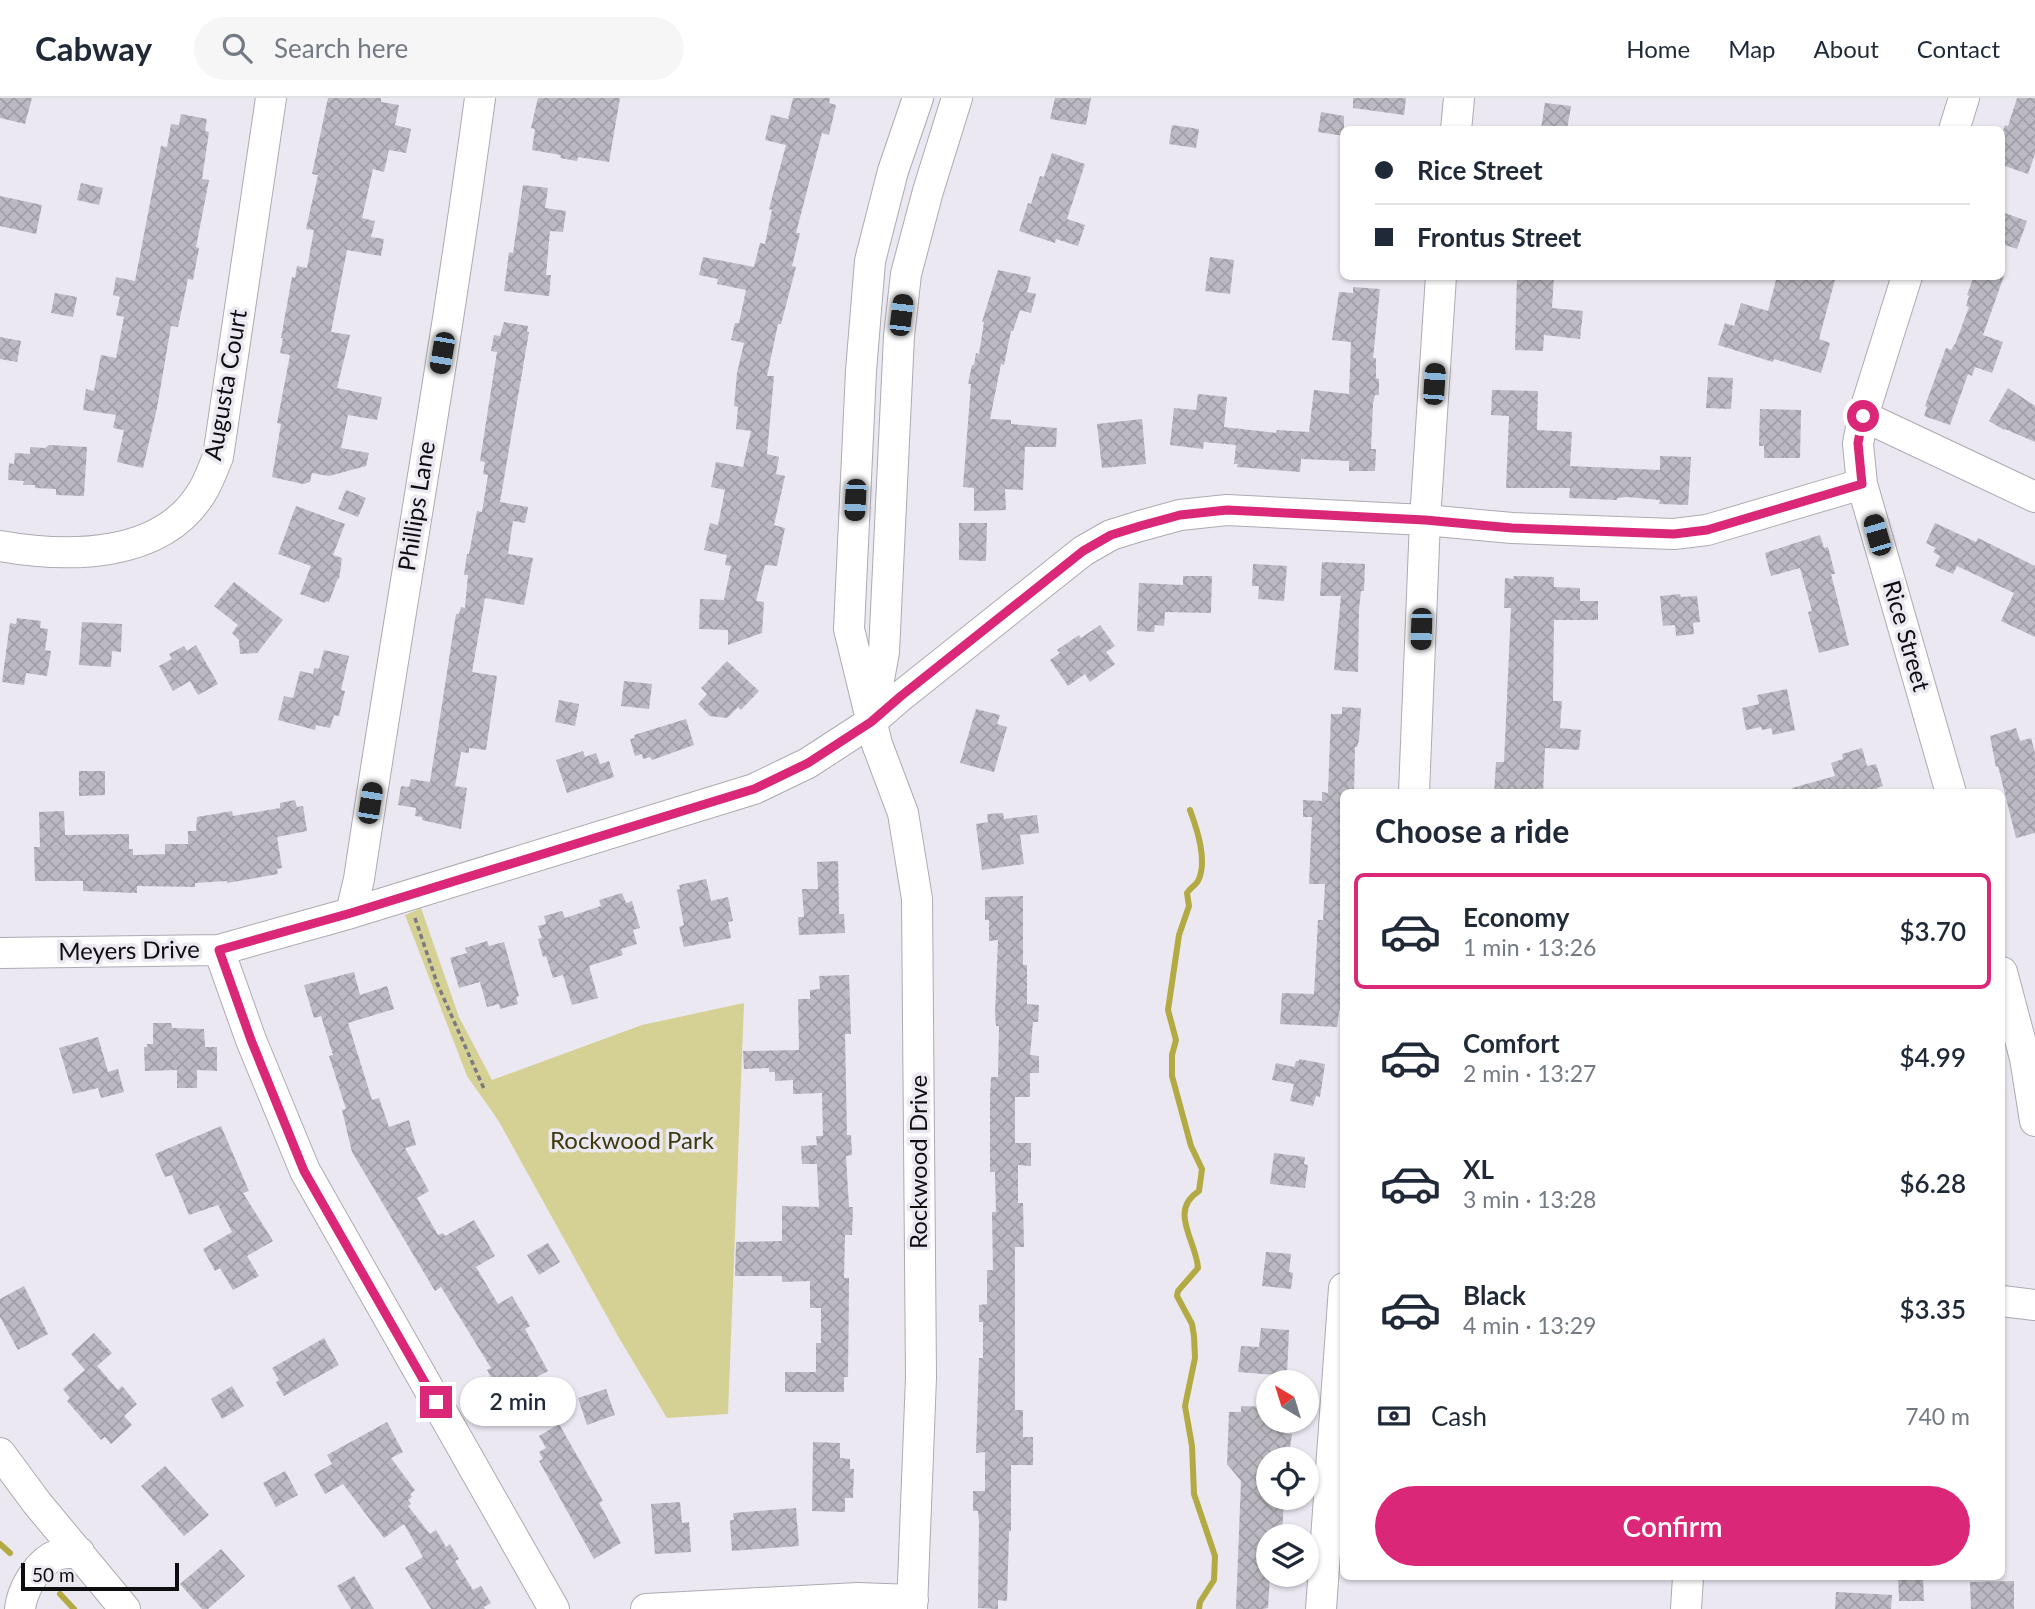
<!DOCTYPE html>
<meta charset="utf-8">
<style>
:root{--surface:#fff;--page:#f6f6f7;--text:#1f2937;--muted:#747a83;--line:#e0e1e3;--accent:#db2777}
body{margin:0;font-family:Lato,sans-serif;background:var(--page);color:var(--text);height:100vh;display:flex;flex-direction:column;font-size:26px;white-space:nowrap}
*{box-sizing:border-box;margin:0}
p{font-size:23px;color:var(--muted)}
.icon{flex:none;width:38px;height:38px;fill:none;stroke:currentColor;stroke-width:2;stroke-linecap:round;stroke-linejoin:round}
.map{position:relative;flex:1;overflow:hidden}
.sheet{position:absolute;left:1340px;top:691px;width:665px;height:791px;display:flex;flex-direction:column;background:var(--surface);border-radius:10px;box-shadow:0 2px 5px #0004}
.sheet>*{flex:none}
.top-card{position:absolute;left:1340px;top:28px;width:665px;height:154px;border-radius:10px;box-shadow:0 2px 5px #0004;display:grid;align-content:center;height:154px;padding:0 35px;background:var(--surface)}
.needle{width:46px;rotate:322deg}
.controls{position:absolute;left:1256px;top:1272px;display:grid;gap:14px}
.controls a{display:grid;place-items:center;width:63px;height:63px;border-radius:50%;background:var(--surface);box-shadow:0 2px 5px #0004;font-size:35px}
.scale{position:absolute;left:21px;bottom:18px;width:158px;box-sizing:border-box;padding-left:7px;border:4px solid #0e0d10;border-top:0;font-size:19px;line-height:24px;white-space:nowrap;color:#0e0d10;-webkit-text-stroke:5px #ebe8f2;paint-order:stroke}
.end{position:absolute;width:32px;height:32px;margin:-16px;border:9px solid #db2777;background:#fff;box-shadow:0 0 0 4px #fff}
.from{border-radius:50%}
.bubble{position:absolute;height:49px;border-radius:24px;background:var(--surface);box-shadow:0 2px 5px #0004;font-size:23px;font-weight:600;line-height:49px;text-align:center}
.car{position:absolute;width:21px;height:42px;margin:-21px -10px;border-radius:9px;box-shadow:0 0 5px 2px #0007;background:linear-gradient(#222 24%,#8ab4d8 0 40%,#222 0 76%,#8ab4d8 0 86%,#222 0)}
.top-card b{display:flex;align-items:center;gap:24px;height:66px;font-size:26px}
.top-card b+b{border-top:2px solid var(--line)}
.top-card i{width:18px;height:18px;background:var(--text)}
ul{padding:0;list-style:none}
li{display:flex;align-items:center;gap:21px;height:116px;margin:0 14px 10px;padding:0 21px;border:4px solid transparent;border-radius:10px}
li div{flex:1}
li b{display:block;font-size:26px}
li em{font-style:normal;font-weight:600}
li.selected{border-color:var(--accent)}
li>.icon{width:63px;height:63px;stroke-width:1.5}
h2{padding:0 35px;font-size:32px;line-height:84px}
.pay{display:flex;align-items:center;gap:18px;height:77px;padding:0 35px;font-size:26px}
.pay p{margin-inline-start:auto}
.cta{display:flex;gap:14px;margin-top:auto;padding:14px 35px}
.cta a{flex:1;height:80px;border-radius:42px;background:var(--accent);color:#fff;font-size:28px;font-weight:600;line-height:80px;text-align:center}
header{display:flex;align-items:center;gap:42px;box-sizing:border-box;height:98px;padding:0 35px;background:var(--surface);border-bottom:2px solid var(--line)}
header strong{font-size:33px}
nav{display:flex;gap:38px;margin-inline-start:auto;font-size:24px}
.search{width:490px;height:63px;background:var(--page);display:flex;align-items:center;gap:18px;box-sizing:border-box;padding:0 24px;border-radius:38px;color:var(--muted);font-size:26px}
.map>svg:first-child{display:block}
.green{fill:#d5d094}
.lines{fill:none;stroke-linecap:round;stroke-linejoin:round}
.stream{stroke:#b3aa44;stroke-width:6}
.building{fill:url(#building-cross-hatch)}
.minor-casing{stroke:#adaab3;stroke-width:32}
.path{stroke:#7c7a81;stroke-width:3.5;stroke-dasharray:5 3.5;stroke-linecap:butt}
.minor{stroke:#fff;stroke-width:30}
.route{stroke:#db2777;stroke-width:9}
.labels{text-anchor:middle;stroke-width:7;stroke-linejoin:round;paint-order:stroke}
.street-label{font-size:24px;fill:#0e0d10;stroke:#ebe8f2}
.park-label{font-size:24px;fill:#3e3a0e;stroke:#ebe8f2}
</style>
<header>
<strong>Cabway</strong>
<div class="search"><svg class="icon" aria-label="search" viewBox="0 0 24 24"><circle cx="10" cy="10" r="6"/><path d="M15 15l6 6"/></svg>Search here</div>
<nav><a>Home</a><a>Map</a><a>About</a><a>Contact</a></nav>
</header>
<div class="map">
<svg width="2035" height="1511" viewBox="0 0 2035 1511">
<defs>
<pattern id="building-cross-hatch" width="8" height="8" patternUnits="userSpaceOnUse" patternTransform="scale(1.75)"><rect width="8" height="8" fill="#bcb9c2"/><path d="M0 0l8 8M0 8l8-8" fill="none" stroke="#a09ea6"/></pattern>
</defs>
<rect width="100%" height="100%" fill="#ebe8f2"/>
<!-- green -->
<path class="green" d="M421 810 459 919 492 982 642 927 744 905 728 1316 667 1320 619 1240 498 1022 467 978 405 817Z"/>
<g class="lines">
<!-- stream -->
<path class="stream" d="M1190 712C1197 731 1208 763 1198 783 1195 788 1190 790 1187 795L1189 808 1179 837 1168 912 1176 942 1172 957V978L1191 1048 1202 1071 1199 1093C1168 1113 1196 1142 1198 1170L1178 1193 1177 1198 1192 1226 1194 1238 1195 1260 1185 1308 1192 1348 1194 1396 1215 1458 1214 1482 1200 1504 1199 1511
M0 1446 10 1455
M60 1496 74 1511"/>
</g>
<!-- building -->
<path class="building" d="M0 0H32L25 26 0 20Z
M328 0H381V4L399 7 395 27 411 31 406 55 389 52 384 74 373 71 362 120 375 123 371 139 384 141 381 158 347 152 331 234 350 237 337 290 382 299 377 322 348 317 341 350 369 355 366 368 329 378 312 375 310 384 303 386 272 379 281 326 277 325 290 257 280 255 283 240H281L292 179 295 180 297 168 307 170 314 132 306 131 318 77 312 76Z
M538 0H620L609 64 578 59 577 63 560 60 561 57 532 52 535 31 531 30Z
M793 0H830L829 5 836 7 829 37 822 35 796 135H800L792 168 796 169 781 226H778L767 278H774L767 356 779 359 776 376 785 378 774 427 785 430 777 468 765 467 756 503 764 504 762 535 728 547V532L699 531 700 501 724 502 731 468 725 467 727 457 704 452 710 425 718 427 725 392 711 389 716 364 743 369 751 333 736 331 738 309 734 308 737 275 744 245 731 242 735 225H739L746 192 717 186 718 181 699 177 703 159 754 169 760 145 765 146 772 112 769 111 786 47 765 42 771 17 788 21Z
M1055 0H1091L1086 27 1050 21Z
M1353 0H1406L1404 17 1353 10Z
M2017 0H2035V56L2028 76 2002 67V36L2005 27 2008 28Z
M1545 5 1571 8 1567 32 1541 30Z
M1321 14 1344 18V38L1318 34Z
M181 16 207 21 205 33 209 34 202 81 209 82 196 149 199 150 193 182 188 181 178 229 171 228 157 310 143 370 117 364 124 332 113 330 116 317 83 312 86 291 94 293 101 257 116 260 124 219 116 217 120 199 113 197 116 179 135 183 161 48 167 49 171 26 179 27Z
M1172 27 1199 31 1196 50 1169 46Z
M1052 55 1085 66 1067 121 1085 127 1078 148 1056 141 1055 145 1019 133 1028 105 1031 106 1040 78 1044 79Z
M81 85 103 90 99 107 77 102Z
M523 87 548 90 545 110 566 113 563 134 550 133 546 177H551L549 198 504 193 509 154 513 155Z
M0 98 42 107 36 136 0 128Z
M2002 114 2027 123 2017 151 2002 146Z
M1210 159 1234 162 1230 196 1205 193Z
M998 172 1031 179 1027 194 1036 196 1031 215 1020 212 1013 233H1011L1004 267 1001 266 990 321 1011 322V326L1057 330 1056 349H1025L1023 392 1005 391 1006 412 974 413V390L963 389 971 286H968L972 267H974L976 255 979 256 984 224H982Z
M1517 178H1554L1552 210 1583 213 1580 241 1544 237 1543 253 1515 252Z
M1777 178H1836L1819 241 1830 245 1821 275 1774 261 1773 264 1718 247 1725 225 1734 228 1741 205 1768 213Z
M1974 178H2004L1983 237 2003 244 1992 275 1975 269 1972 278 1968 276 1950 327 1924 318 1927 309 1925 308 1946 250 1951 252 1956 244 1969 209 1966 208 1969 198 1967 197Z
M1353 189 1380 191 1373 260H1376V280L1379 281V297H1375L1373 306 1371 351H1376L1375 373H1349V363L1301 361 1300 374 1237 369 1238 366H1234L1236 347 1204 344 1203 351 1170 347 1174 310 1196 312 1198 296 1227 299 1224 329 1276 335 1277 332 1309 334 1314 292 1349 296 1351 244 1332 242 1339 194 1353 195Z
M55 195 77 199 73 219 51 215Z
M504 224 528 228 527 234H529L500 404 528 409 525 425 513 423 508 456 533 460 524 507 485 500 472 574 497 578 486 652 469 650V655L461 654 455 688 467 690 461 731 422 722V719L415 718 416 710 398 707 401 688 409 689 411 681 430 684 456 516H459L461 509 465 510 468 477H464L467 456H469L477 413 482 414 488 377 483 376 485 364 480 363 497 254 491 253 494 237 500 238Z
M0 239 21 243 17 264 0 261Z
M1708 279 1733 280 1731 311 1706 310Z
M2008 290 2035 308V344L2005 331 2004 332 1989 323Z
M1492 292 1538 293 1537 332 1572 334 1570 368 1660 372V358L1691 359 1688 407 1659 406 1660 402 1627 399 1617 400V402L1569 400 1570 390H1506L1509 318 1491 317Z
M1760 311 1801 312 1800 360H1764V348H1759Z
M1142 321 1146 366 1102 370 1097 326Z
M49 347 87 349 84 398 56 397V391L35 390V387H23L24 383 8 382 9 365 14 366 15 355 30 356V349L45 350Z
M346 392 366 400 358 419 338 411Z
M296 408 345 426 333 457 342 460 339 481 338 480 329 504 326 503 325 505 300 496 311 468 278 456Z
M959 425H987L986 463 959 462Z
M1935 425 1976 444 1978 440 2035 468V539L2001 523 2014 495 1957 468 1953 476 1935 468 1940 458 1933 454 1936 450 1926 445Z
M1820 437 1824 450 1828 449 1835 476H1831L1849 547 1819 555 1808 514 1812 513 1800 470 1771 478 1765 455Z
M1322 464 1365 466 1364 493H1361L1359 511 1358 574 1334 572 1341 498H1320Z
M1253 466 1287 468 1284 503 1258 501 1259 488H1252Z
M1183 478H1212L1211 515 1165 514 1164 528 1155 527 1154 534 1137 533 1139 485 1183 487Z
M1514 478 1554 479V489L1580 490V503H1598V522H1554L1553 603H1562L1560 630 1581 632 1579 652 1545 650 1543 695H1494L1496 664H1504L1507 600 1511 510H1504L1505 480 1513 481Z
M234 484 283 522 257 555 240 556 239 542 232 535 238 527 214 508Z
M1680 496 1681 499 1697 498 1700 524 1693 525 1694 536 1676 538 1675 527 1663 528 1660 498Z
M17 520 41 523 40 530 48 531 45 552 51 553 47 578 26 575 24 587 2 584 10 525 16 526Z
M82 524 122 526 121 554 112 553 111 569 79 567Z
M1100 527 1115 548 1106 554 1115 566 1090 584 1085 576 1068 588 1050 562 1060 555 1057 552 1079 537 1081 540Z
M196 547 218 586 198 597 190 583 173 593 159 568 172 561 169 556 184 548 187 553Z
M324 552 349 558 341 592 345 593 339 618 334 617 330 630 316 627 315 632 278 622 284 598 293 600 300 573 313 576 314 570 319 571Z
M727 563 759 593 741 612 738 609 727 620 710 618 698 606 707 596 701 590Z
M624 583 652 586 649 611 621 608Z
M1787 591 1795 632 1773 637 1771 630 1762 632 1761 629 1746 632 1742 610 1759 606 1757 597Z
M559 602 579 606 575 628 555 624Z
M1342 609 1361 610 1359 642 1357 649H1355L1354 695H1344L1341 822H1344V914L1339 913 1337 929 1280 926 1282 895 1314 896 1318 822H1323L1325 786H1309L1312 719H1303V702L1322 703V694L1328 695 1331 616H1342Z
M976 611 1000 617 997 626 1007 629 994 674 960 665Z
M686 621 694 647 652 662 650 659 643 661 642 656 635 658 630 641 635 640 634 637Z
M2016 630 2020 643 2031 640 2035 655V735L2016 740 1998 668 1996 669 1990 638Z
M1862 650 1867 668 1876 666 1883 688 1877 690 1878 695H1793L1792 690 1835 678 1831 665 1843 661 1842 656Z
M583 653 585 659 596 655 600 666 609 663 614 679 567 695 556 662Z
M79 673H105V697L79 698Z
M295 702 297 709 303 708 307 733 277 739 282 770 277 771 278 776 227 785V783L195 785V789L137 788V795L83 793V783H35L34 749H40L39 714 64 713 65 737 129 736V751H133V757L165 756V746H188V733H196L197 719 232 713 233 718 280 710V705Z
M1003 715 1004 721 1037 717 1039 735 1020 737 1024 766 982 772 976 726 988 724 987 716Z
M838 763 839 816H844L845 835 799 837 798 819H804L802 791H818L817 764Z
M706 781 711 803 728 799 733 823 728 824 731 840 684 849 679 829 684 827 677 792 680 791 679 787Z
M622 795 626 805 632 803 640 830 633 832 637 846 621 851 623 857 589 868 598 900 572 907 563 877 553 880 546 858 543 859 538 841 542 840 538 828 546 826 544 818 562 813 565 820 601 808 599 802Z
M1023 798V867H1027V906L1039 907 1038 924H1033L1030 957 1039 958V975H1030V999H1015V1045H1031V1068L1018 1067V1105H1023L1024 1149H1015V1312H1023V1339H1033V1367H1011V1433H1009L1007 1503 998 1502V1511L978 1510 979 1424 978 1413H973V1393H985V1354L976 1355 979 1260H983V1224H979V1207L987 1206V1172H993L992 1114H996L995 1074H990V998L991 979H998L999 928H996L995 916 998 842 989 843V822H985V799Z
M487 843 489 848 504 844 519 898 516 899 518 906 500 911 499 906 487 909 480 884 459 890 450 860 467 855 465 850Z
M354 874 360 897 387 888 394 911 348 925 372 1002 379 1000 389 1029 409 1022 416 1047 405 1050 429 1093 417 1100 438 1137 443 1135 445 1138 474 1122 495 1158 476 1169 498 1206 512 1198 530 1228 525 1231 548 1273 533 1281 540 1293 509 1311 487 1272 491 1270 441 1189 435 1193 352 1054 342 1012 346 1011 329 958 333 957 321 918 314 920 304 887Z
M849 877 851 936H845L847 1037H851L852 1057 846 1058 849 1109H853L852 1137H845L844 1180H849L848 1279H844V1294H785V1274H816V1245H821V1210H810V1183L782 1184V1178H735L736 1144 782 1143V1108L819 1109 817 1066H802L801 1048 817 1047 816 1038H823L822 995 793 996V982L775 983V974H769V970L744 971 743 953 799 952 798 901H810V892L820 891 819 878Z
M153 925H171L172 930 204 931 205 949H217V973L197 972V990H177V972L145 973 144 949H147V946H153Z
M98 939 108 974 118 971 124 994 101 1000 98 990 73 996 59 950Z
M1299 961 1325 966 1320 999 1316 998 1313 1008 1290 1003 1294 986 1272 982 1276 965 1294 969 1296 963H1299Z
M221 1028 249 1093 243 1095 273 1143 247 1158 259 1178 233 1192 220 1170 215 1173 203 1151 232 1134 218 1107 189 1117 172 1077 165 1079 155 1056Z
M1274 1055 1305 1059 1304 1066 1308 1067 1305 1090 1270 1086Z
M548 1145 560 1164 539 1177 527 1157Z
M1266 1154 1291 1156 1289 1174 1293 1175 1291 1191 1262 1188Z
M24 1188 48 1236 18 1252 0 1219V1201Z
M1261 1230 1289 1232 1287 1278 1238 1274 1241 1248 1259 1249Z
M94 1235 112 1255 97 1268 118 1292 122 1288 137 1306 124 1318 132 1327 111 1346 105 1339 101 1342 67 1303 70 1300 63 1291 85 1272 71 1256Z
M324 1240 339 1267 284 1298 276 1284 279 1282 272 1270Z
M232 1288 244 1308 222 1321 211 1301Z
M606 1291 615 1317 587 1327 578 1300Z
M1241 1308 1269 1309V1323H1286L1284 1335 1292 1336 1288 1362H1269V1401L1284 1402 1282 1435 1269 1434 1270 1477 1268 1510 1263 1511H1236L1241 1383 1227 1366 1229 1314H1241Z
M387 1324 403 1354 391 1360 415 1392 410 1396 412 1399 408 1402 411 1406 408 1408 430 1436 436 1432 446 1449 450 1446 459 1461 455 1463 473 1492 481 1488 491 1505 484 1509 485 1511H431L405 1470 423 1459 404 1426 384 1440 343 1386 325 1396 314 1376 332 1366 327 1357Z
M559 1326 603 1403 599 1405 621 1445 594 1461 539 1363 543 1361 539 1354 546 1350 539 1338Z
M813 1344 840 1345V1360L850 1361V1371H854L853 1400H845V1414L812 1413Z
M165 1368 209 1417 184 1438 141 1388Z
M285 1373 298 1397 276 1409 263 1385Z
M680 1404 682 1425 689 1424 691 1454 655 1456 651 1406Z
M796 1410 799 1448 732 1453 730 1422H734L733 1415Z
M221 1451 245 1478 208 1511H202L180 1486Z
M354 1478 374 1511H351L337 1488Z
M1898 1479H1923L1924 1503H1899Z
M2014 1483V1511H1971L1970 1484Z
M1836 1494 1892 1497 1891 1511H1835Z"/>
<g class="lines">
<!-- minor casing -->
<g class="minor-casing">
<path id="minor" d="M1456 32 1459 0
M1954 32 1964 0
M1907 178 1863 318 1858 346 1862 386 1951 695
M1863 318 2035 399
M0 448C67 460 162 461 202 394 209 383 213 370 218 359L271 0
M873 614 884 554 899 238 906 176 928 93 957 0
M1414 695 1425 422 1441 178
M351 815 359 781C398 520 445 261 480 0
M219 852 251 942 305 1073 554 1511
M0 855 219 852 351 815 754 691 808 665 871 624 901 598 1083 453 1111 437 1140 428 1180 417 1227 412 1425 422 1512 430 1674 436 1707 432 1862 386
M2002 874 2025 960 2035 1023
M2002 1203 2035 1207
M0 1355 37 1405 125 1511
M20 1511C22 1493 35 1469 52 1459 59 1455 71 1455 79 1454
M646 1511 858 1500 913 1502
M912 1511 921 1279 917 801 903 715 877 646 849 531 861 273 870 163 893 73 918 0
M1321 1511 1344 1190
M1686 1511 1688 1479"/>
</g>
<!-- path -->
<path class="path" d="M415 820 437 885 485 993"/>
<!-- minor -->
<use href="#minor" class="minor"/>
</g>
<g class="lines">
<!-- route -->
<path class="route" d="M436 1304 304 1073 251 942 219 852 351 815 754 691 808 665 871 624 901 598 1083 453 1111 437 1140 428 1180 417 1227 412 1425 422 1512 430 1674 436 1707 432 1862 386 1858 345 1863 318"/>
</g>
<g class="labels">
<!-- street labels -->
<g class="street-label">
<text transform="translate(226 287) rotate(-80)" y="8">Augusta Court</text>
<text transform="translate(417 408) rotate(-81)" y="8">Phillips Lane</text>
<text transform="translate(1906 538) rotate(74)" y="8">Rice Street</text>
<text transform="translate(129 853) rotate(-1)" y="8">Meyers Drive</text>
<text transform="translate(919 1064) rotate(-90)" y="8">Rockwood Drive</text>
</g>
<!-- park labels -->
<g class="park-label">
<text x="632" y="1051">Rockwood Park</text>
</g>
</g>
</svg>
<div class="controls">
<a><svg class="needle" viewBox="-14 -14 28 28"><path d="M0-13l5 13h-10z" fill="#e53935"/><path d="M0 13l5-13h-10z" fill="#747a83"/></svg></a>
<a><svg class="icon" aria-label="locate" viewBox="0 0 24 24"><circle cx="12" cy="12" r="6"/><path d="M12 2v4M12 18v4M2 12h4M18 12h4"/></svg></a>
<a><svg class="icon" aria-label="layers" viewBox="0 0 24 24"><path d="M12 4l9 5-9 5-9-5zM3 14l9 5 9-5"/></svg></a>
</div>
<div class="scale">50 m</div>
<i class="end from" style="left:1863px;top:318px"></i>
<i class="end" style="left:436px;top:1304px"></i>
<div class="bubble" style="left:460px;top:1279px;width:116px">2 min</div>
<i class="car" style="left:901px;top:217px;rotate:7deg"></i>
<i class="car" style="left:442px;top:255px;rotate:190deg"></i>
<i class="car" style="left:1434px;top:286px;rotate:4deg"></i>
<i class="car" style="left:855px;top:402px;rotate:183deg"></i>
<i class="car" style="left:1877px;top:437px;rotate:344deg"></i>
<i class="car" style="left:1421px;top:531px;rotate:182deg"></i>
<i class="car" style="left:370px;top:705px;rotate:9deg"></i>
<div class="top-card">
<b><i class="from"></i>Rice Street</b>
<b><i></i>Frontus Street</b>
</div>
<section class="sheet">
<h2>Choose a ride</h2>
<ul>
<li class="selected"><svg class="icon" aria-label="car" viewBox="0 0 24 24"><path d="M5 17H2v-5l4-1 3-4h7l3 4 3 1v5h-3M9 17h6M6 11h13"/><circle cx="7" cy="17" r="2"/><circle cx="17" cy="17" r="2"/></svg><div><b>Economy</b><p>1 min · 13:26</p></div><em>$3.70</em></li>
<li><svg class="icon" aria-label="car" viewBox="0 0 24 24"><path d="M5 17H2v-5l4-1 3-4h7l3 4 3 1v5h-3M9 17h6M6 11h13"/><circle cx="7" cy="17" r="2"/><circle cx="17" cy="17" r="2"/></svg><div><b>Comfort</b><p>2 min · 13:27</p></div><em>$4.99</em></li>
<li><svg class="icon" aria-label="car" viewBox="0 0 24 24"><path d="M5 17H2v-5l4-1 3-4h7l3 4 3 1v5h-3M9 17h6M6 11h13"/><circle cx="7" cy="17" r="2"/><circle cx="17" cy="17" r="2"/></svg><div><b>XL</b><p>3 min · 13:28</p></div><em>$6.28</em></li>
<li><svg class="icon" aria-label="car" viewBox="0 0 24 24"><path d="M5 17H2v-5l4-1 3-4h7l3 4 3 1v5h-3M9 17h6M6 11h13"/><circle cx="7" cy="17" r="2"/><circle cx="17" cy="17" r="2"/></svg><div><b>Black</b><p>4 min · 13:29</p></div><em>$3.35</em></li>
</ul>
<div class="pay"><svg class="icon" aria-label="cash" viewBox="0 0 24 24"><path d="M3 7h18v10H3z"/><circle cx="12" cy="12" r="2"/></svg>Cash<p>740 m</p></div>
<div class="cta"><a>Confirm</a></div>
</section>
</div>
